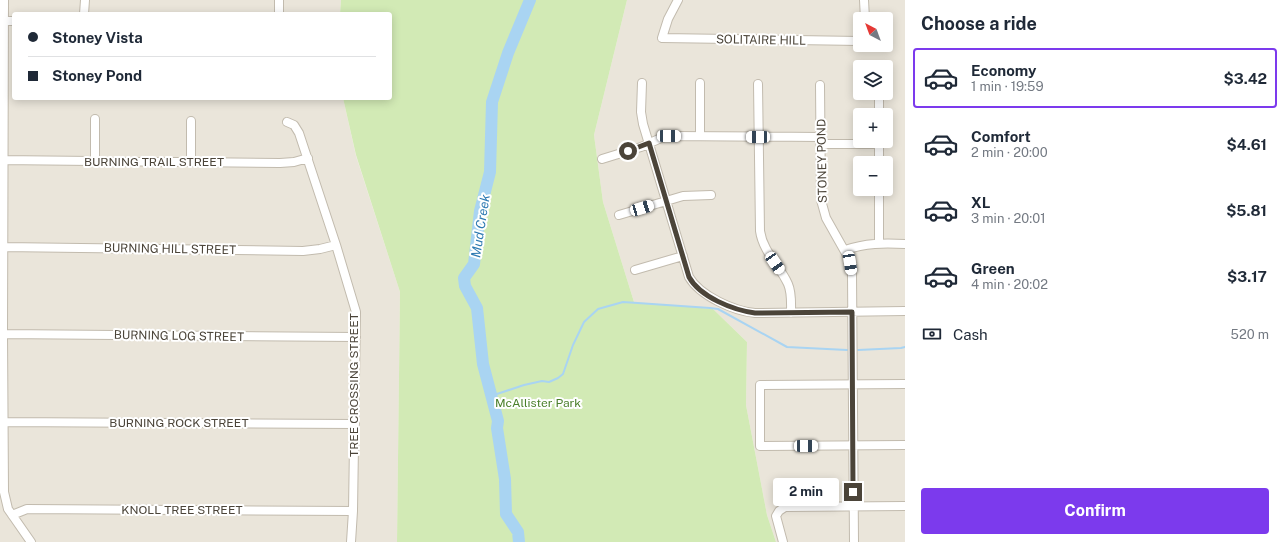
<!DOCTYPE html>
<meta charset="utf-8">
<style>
:root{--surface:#fff;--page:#f2f2f3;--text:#1f2937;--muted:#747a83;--line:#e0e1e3;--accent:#7c3aed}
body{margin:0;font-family:"Public Sans",sans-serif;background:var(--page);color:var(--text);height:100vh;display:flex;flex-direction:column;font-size:15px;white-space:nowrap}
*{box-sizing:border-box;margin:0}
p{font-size:13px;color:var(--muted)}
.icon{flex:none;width:22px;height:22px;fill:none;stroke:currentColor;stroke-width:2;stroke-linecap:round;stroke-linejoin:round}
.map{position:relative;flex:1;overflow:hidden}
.details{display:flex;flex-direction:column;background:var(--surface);width:380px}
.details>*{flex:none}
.banner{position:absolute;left:12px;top:12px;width:380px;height:88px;border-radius:4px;box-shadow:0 2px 10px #0003;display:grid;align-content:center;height:88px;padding:0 16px;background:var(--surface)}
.needle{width:26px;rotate:319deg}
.buttons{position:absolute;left:853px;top:12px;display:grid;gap:8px}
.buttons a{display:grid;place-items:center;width:40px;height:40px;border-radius:4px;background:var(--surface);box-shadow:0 2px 10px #0003;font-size:20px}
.end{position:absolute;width:18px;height:18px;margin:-9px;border:5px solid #4b4439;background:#fff;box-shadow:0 0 0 2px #fff}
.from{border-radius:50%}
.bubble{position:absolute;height:28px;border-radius:4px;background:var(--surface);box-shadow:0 2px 10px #0003;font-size:13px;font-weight:700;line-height:28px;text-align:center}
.car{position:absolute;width:12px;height:24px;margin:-12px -6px;border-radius:5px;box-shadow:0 0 3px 1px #0007;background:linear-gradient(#fff 24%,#345 0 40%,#fff 0 76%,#345 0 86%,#fff 0)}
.banner b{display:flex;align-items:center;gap:14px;height:38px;font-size:15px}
.banner b+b{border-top:1px solid var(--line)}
.banner i{width:10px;height:10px;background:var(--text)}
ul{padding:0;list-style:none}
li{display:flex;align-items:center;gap:12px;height:60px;margin:0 8px 6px;padding:0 8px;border:2px solid transparent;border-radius:4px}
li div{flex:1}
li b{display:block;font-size:15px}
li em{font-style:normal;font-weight:700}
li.current{border-color:var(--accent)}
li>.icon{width:36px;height:36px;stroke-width:1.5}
h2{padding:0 16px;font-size:18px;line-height:48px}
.pay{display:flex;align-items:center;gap:10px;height:44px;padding:0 16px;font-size:15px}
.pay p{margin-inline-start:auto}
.action{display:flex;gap:8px;margin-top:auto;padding:8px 16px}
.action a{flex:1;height:46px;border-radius:4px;background:var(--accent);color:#fff;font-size:16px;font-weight:700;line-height:46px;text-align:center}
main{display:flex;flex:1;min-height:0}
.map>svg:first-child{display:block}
.residential{fill:#eae5da;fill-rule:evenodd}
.green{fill:#d2eab5}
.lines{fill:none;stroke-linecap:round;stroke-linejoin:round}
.stream{stroke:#a9d4f2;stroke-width:2}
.river{stroke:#a9d4f2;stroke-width:12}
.minor-casing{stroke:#c2bbae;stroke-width:10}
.minor{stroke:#fff;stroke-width:8}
.route{stroke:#4b4439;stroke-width:5}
.labels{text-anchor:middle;stroke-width:4;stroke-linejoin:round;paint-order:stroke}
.street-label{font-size:12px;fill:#4b4439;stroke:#fff}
.park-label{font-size:12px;fill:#4a7f2a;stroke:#fff}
.water-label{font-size:13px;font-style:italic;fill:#2e7ab2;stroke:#fff}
</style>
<main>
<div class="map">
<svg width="905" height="542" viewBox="0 0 905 542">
<rect width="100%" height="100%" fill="#f6f3ec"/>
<!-- residential -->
<path class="residential" d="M0 0H341L340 14H14V98H343L356 156 400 292 397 542H0Z
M627 0H905V542H776L767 515 746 405 747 342 713 309 634 302 603 202 594 135ZM860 19H886V45H860ZM860 67H886V93H860ZM860 115H886V141H860ZM860 163H886V189H860Z"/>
<!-- green -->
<path class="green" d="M341 0H627L594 135 603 202 634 302 713 309 747 342 746 405 767 515 776 542H397L400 292 356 155 343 98H390V14H340Z"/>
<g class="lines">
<!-- stream -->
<path class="stream" d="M858 350 901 348 905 347
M491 396 524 385 542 381 549 382 558 378 563 374 573 345 584 322 598 309 623 302 710 308 718 309 787 347 847 350"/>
<!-- river -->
<path class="river" d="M519 542 518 532 506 514 505 479 497 428 498 421 483 364 477 308 465 286 464 278 474 264 480 211 490 172 492 102 508 53 530 0"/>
<!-- minor casing -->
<g class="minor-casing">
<path id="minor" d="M4 0 3 334 4 492 8 509 31 542
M279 0V14
M678 0 668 19 662 38 860 41
M864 0 865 19
M84 14 85 0
M0 21H14
M642 83 641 112 643 124 689 277C700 296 734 311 755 313L905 311
M758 84 760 231C763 252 780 266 788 284 792 293 791 304 791 313
M820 85 821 200 826 218 848 257 852 275 854 542
M879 93V115
M287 122 294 125 299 133 336 245 356 312 353 511 351 542
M700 136V83
M879 141V163
M821 144H879
M602 159 641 147 661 138 669 136 821 137
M0 160 280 163 294 162 308 158
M95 161V119
M191 162V121
M879 189V243
M619 215 683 196 711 195
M3 247 303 251 320 249 336 245
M845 250C866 243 883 243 905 244
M635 270 683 256
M3 334 356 337
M905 384 760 385V446L905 445
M3 422 355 424
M12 515 27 509 353 511
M783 542 776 516 779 511 785 507 905 506"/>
</g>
<!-- minor -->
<use href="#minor" class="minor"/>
</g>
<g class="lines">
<!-- route -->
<path class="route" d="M628 151 649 143 689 277C700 297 733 310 755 313L852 312 853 492"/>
</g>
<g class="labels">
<!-- street labels -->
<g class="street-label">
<text transform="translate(761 40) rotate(1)" y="4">SOLITAIRE HILL</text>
<text transform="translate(822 161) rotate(-91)" y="4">STONEY POND</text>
<text x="154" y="166">BURNING TRAIL STREET</text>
<text transform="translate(170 249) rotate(1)" y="4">BURNING HILL STREET</text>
<text transform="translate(179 336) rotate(1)" y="4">BURNING LOG STREET</text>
<text transform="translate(354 385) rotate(-90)" y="4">TREE CROSSING STREET</text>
<text x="179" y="427">BURNING ROCK STREET</text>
<text x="182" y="514">KNOLL TREE STREET</text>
</g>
<!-- park labels -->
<g class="park-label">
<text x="538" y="407">McAllister Park</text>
</g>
<!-- water labels -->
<g class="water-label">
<text transform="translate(480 226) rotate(-81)" y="5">Mud Creek</text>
</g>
</g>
</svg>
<div class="buttons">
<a><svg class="needle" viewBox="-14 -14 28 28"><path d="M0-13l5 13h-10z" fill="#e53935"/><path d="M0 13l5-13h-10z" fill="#747a83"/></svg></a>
<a><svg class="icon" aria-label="layers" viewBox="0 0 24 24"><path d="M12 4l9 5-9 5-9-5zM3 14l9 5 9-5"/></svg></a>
<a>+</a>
<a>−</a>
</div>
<i class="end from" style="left:628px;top:151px"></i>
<i class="end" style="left:853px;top:492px"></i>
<div class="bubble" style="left:773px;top:478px;width:66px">2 min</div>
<i class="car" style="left:669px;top:136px;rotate:91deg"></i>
<i class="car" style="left:758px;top:137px;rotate:270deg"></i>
<i class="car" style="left:642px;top:208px;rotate:73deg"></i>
<i class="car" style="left:775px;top:263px;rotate:146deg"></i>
<i class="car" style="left:850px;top:263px;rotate:171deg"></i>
<i class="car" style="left:806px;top:446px;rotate:90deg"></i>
<div class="banner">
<b><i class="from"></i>Stoney Vista</b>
<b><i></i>Stoney Pond</b>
</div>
</div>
<section class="details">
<h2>Choose a ride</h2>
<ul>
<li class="current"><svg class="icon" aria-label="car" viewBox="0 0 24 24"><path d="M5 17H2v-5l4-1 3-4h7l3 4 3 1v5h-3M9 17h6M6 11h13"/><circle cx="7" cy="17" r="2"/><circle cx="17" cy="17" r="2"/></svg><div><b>Economy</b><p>1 min · 19:59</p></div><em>$3.42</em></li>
<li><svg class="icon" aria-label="car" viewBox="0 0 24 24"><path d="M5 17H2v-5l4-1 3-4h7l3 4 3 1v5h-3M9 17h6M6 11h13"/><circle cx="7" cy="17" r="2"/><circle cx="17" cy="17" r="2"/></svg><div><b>Comfort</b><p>2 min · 20:00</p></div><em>$4.61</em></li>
<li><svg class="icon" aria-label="car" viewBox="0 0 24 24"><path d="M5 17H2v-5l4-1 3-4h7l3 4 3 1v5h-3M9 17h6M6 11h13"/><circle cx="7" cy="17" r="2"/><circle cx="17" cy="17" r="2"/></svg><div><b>XL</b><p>3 min · 20:01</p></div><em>$5.81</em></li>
<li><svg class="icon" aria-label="car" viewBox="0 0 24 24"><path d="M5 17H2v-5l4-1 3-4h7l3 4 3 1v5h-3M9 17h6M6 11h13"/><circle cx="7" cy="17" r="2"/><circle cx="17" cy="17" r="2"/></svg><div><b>Green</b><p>4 min · 20:02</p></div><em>$3.17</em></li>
</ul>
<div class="pay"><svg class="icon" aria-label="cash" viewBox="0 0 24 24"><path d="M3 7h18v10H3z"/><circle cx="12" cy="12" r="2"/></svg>Cash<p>520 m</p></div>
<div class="action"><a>Confirm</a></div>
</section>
</main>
